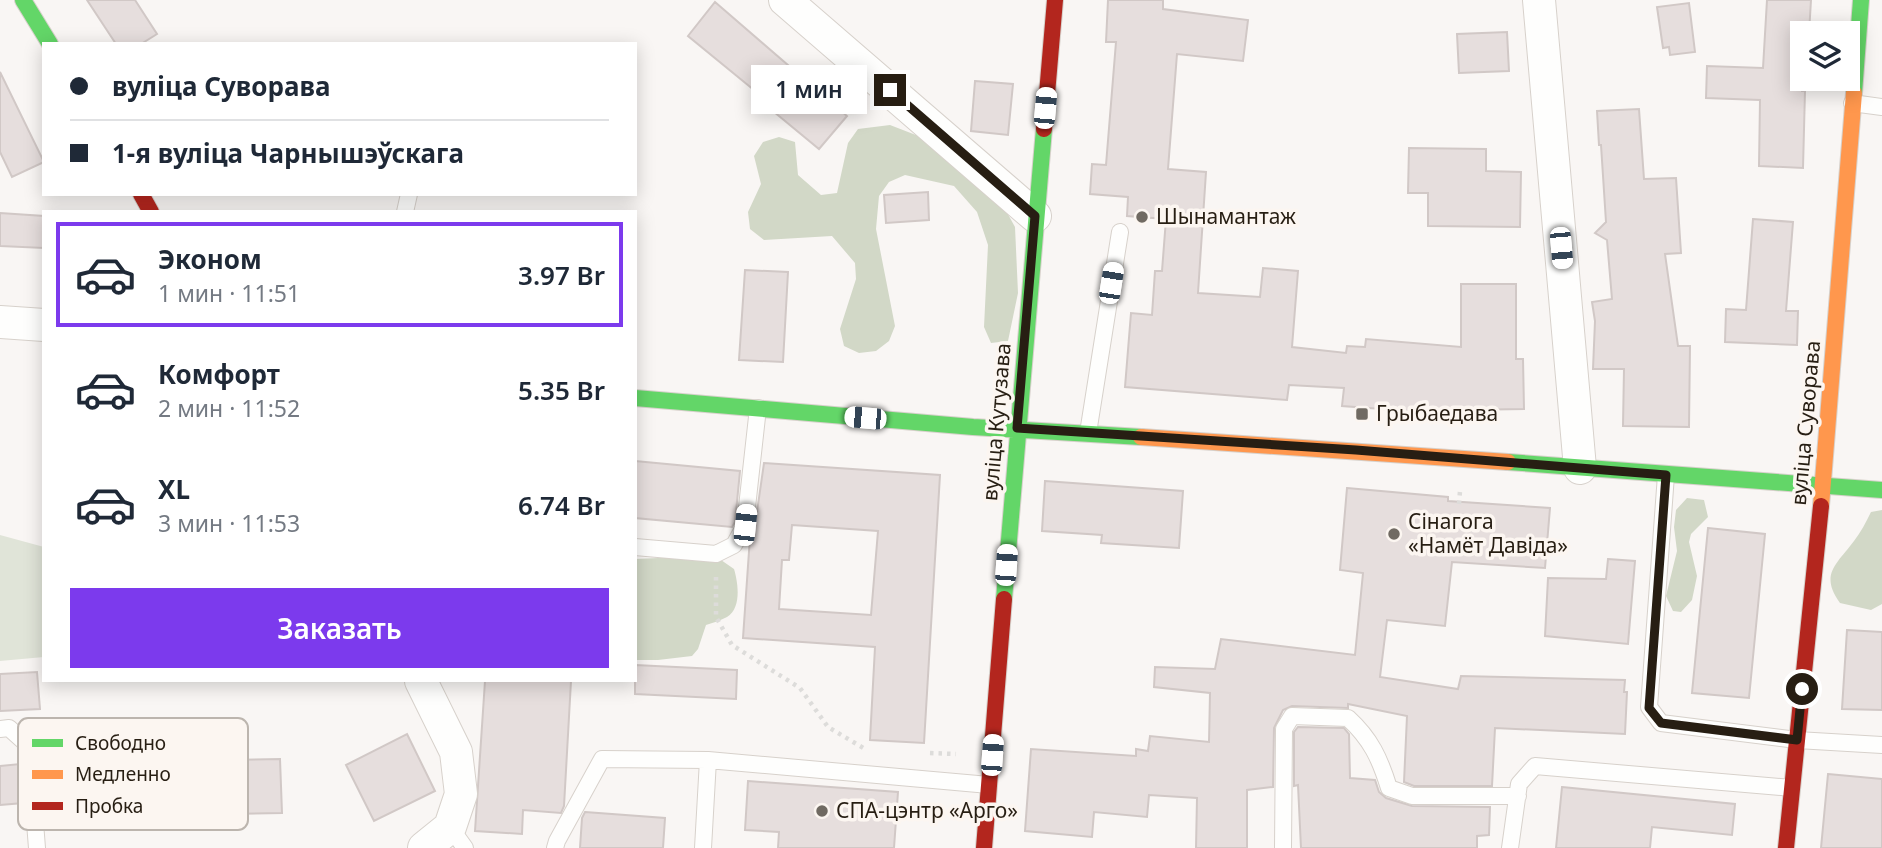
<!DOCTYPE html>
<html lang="ru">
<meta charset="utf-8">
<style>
:root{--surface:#fff;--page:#f6f6f7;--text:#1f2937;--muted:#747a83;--line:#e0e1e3;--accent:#7c3aed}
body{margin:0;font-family:"Noto Sans",sans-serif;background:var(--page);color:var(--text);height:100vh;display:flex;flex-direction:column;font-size:26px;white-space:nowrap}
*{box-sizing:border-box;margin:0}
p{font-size:23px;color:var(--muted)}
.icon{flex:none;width:38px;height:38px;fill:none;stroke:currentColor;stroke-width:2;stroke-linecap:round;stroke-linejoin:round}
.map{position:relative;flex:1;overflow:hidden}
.side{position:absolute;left:42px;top:210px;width:595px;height:472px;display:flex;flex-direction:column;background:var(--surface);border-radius:0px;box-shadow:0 4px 18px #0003}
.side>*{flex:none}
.guide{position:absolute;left:42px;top:42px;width:595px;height:154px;border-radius:0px;box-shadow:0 4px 18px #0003;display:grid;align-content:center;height:154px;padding:0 28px;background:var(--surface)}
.controls{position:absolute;left:1790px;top:21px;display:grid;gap:14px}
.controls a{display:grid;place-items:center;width:70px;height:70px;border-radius:0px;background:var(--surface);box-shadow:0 4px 18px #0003;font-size:35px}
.end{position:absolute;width:32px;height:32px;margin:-16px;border:9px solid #271e13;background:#fff;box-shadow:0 0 0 4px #fff}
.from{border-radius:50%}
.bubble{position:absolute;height:49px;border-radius:0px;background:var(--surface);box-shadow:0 4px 18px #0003;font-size:23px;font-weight:600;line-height:49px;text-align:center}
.car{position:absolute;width:21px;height:42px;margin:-21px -10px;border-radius:9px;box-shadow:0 0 5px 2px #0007;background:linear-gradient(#fff 24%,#345 0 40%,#fff 0 76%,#345 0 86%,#fff 0)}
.guide b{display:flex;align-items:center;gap:24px;height:66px;font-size:26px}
.guide b+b{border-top:2px solid var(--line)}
.guide i{width:18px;height:18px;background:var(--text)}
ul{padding:12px 0 0;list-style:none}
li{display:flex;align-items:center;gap:21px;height:105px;margin:0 14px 10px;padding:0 14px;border:4px solid transparent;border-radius:0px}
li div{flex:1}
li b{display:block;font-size:26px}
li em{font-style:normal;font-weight:600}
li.on{border-color:var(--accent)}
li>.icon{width:63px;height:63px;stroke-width:1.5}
.cta{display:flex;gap:14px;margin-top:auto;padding:14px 28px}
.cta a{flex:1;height:80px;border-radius:0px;background:var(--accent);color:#fff;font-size:28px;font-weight:600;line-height:80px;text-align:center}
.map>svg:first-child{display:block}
.green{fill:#e0e4d8}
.forest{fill:#d2d8c7}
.building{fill:#e6dedd;stroke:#d1c8c6;stroke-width:2;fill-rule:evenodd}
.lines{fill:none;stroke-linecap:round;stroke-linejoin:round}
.lane-casing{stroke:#d7d1cb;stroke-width:18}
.street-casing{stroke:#d7d1cb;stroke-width:34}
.fast-casing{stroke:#d7d1cb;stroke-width:18}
.slow-casing{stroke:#d7d1cb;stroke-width:18}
.jam-casing{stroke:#d7d1cb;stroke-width:18}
.path{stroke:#dddcda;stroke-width:4.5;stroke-dasharray:3.5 5;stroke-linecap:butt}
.lane{stroke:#fefefd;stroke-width:16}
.street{stroke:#fefefd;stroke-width:32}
.fast{stroke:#63d668;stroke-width:16}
.slow{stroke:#ff974d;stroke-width:16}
.jam{stroke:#b3261e;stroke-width:16}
.route{stroke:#271e13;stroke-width:9}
.poi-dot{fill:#706a62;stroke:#fcf6f1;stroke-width:2.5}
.labels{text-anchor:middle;stroke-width:7;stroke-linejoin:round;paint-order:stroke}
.poi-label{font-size:21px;fill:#271e13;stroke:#fcf6f1;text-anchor:start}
.street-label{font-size:21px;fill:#271e13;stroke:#fcf6f1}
.key{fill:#fcf6f1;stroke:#bcb5ae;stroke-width:2}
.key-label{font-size:19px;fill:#271e13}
</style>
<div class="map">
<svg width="1882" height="848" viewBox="0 0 1882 848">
<rect width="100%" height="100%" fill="#f9f6f4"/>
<!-- green -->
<path class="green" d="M0 535 44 547V657L0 661Z"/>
<!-- forest -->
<path class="forest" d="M890 125 921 137 999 198 1015 227 1018 293 1008 341 991 343 984 327 988 245 977 212 954 186 905 175 889 182 879 196 876 229 895 326 889 341 876 351 859 353 844 346 840 329 856 279 855 263 832 236 764 240 750 229 748 212 761 184 754 156 763 142 779 137 795 142 798 175 821 195 837 193 848 143 858 129Z
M1687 498 1704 500 1708 517 1691 534 1689 542 1697 576 1692 600 1681 612 1673 611 1666 596 1677 551 1674 527 1676 510Z
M1882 510V604L1871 610 1840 603C1819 574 1837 564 1854 541 1861 532 1866 522 1871 512Z
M704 556 721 560 734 569C738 582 742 608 727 617 721 620 713 623 706 625L698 649 692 656 658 660H635V559Z"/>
<!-- building -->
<path class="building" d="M87 0H135L157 34 141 44H116Z
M1108 0H1163V9L1248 20 1243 61 1177 54 1168 169 1206 172 1198 293 1260 297 1263 268 1298 271 1292 347 1346 353 1347 346 1365 347 1366 339 1461 347V284H1516V359H1523L1524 409 1463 410 1462 415 1342 406 1344 388 1289 385 1287 400 1125 387 1131 313 1152 315 1155 271H1162L1166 219 1127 216 1128 197 1090 194 1092 164 1106 165 1116 42H1106Z
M1767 0H1811L1809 33H1802V91H1805L1803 168 1759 166 1760 100 1706 98 1707 66 1763 68Z
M715 2 847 116 819 149 762 102 765 99 688 36Z
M1689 3 1695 52 1670 55 1669 47 1663 48 1657 7Z
M1507 32 1509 71 1459 73 1457 34Z
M0 72 44 162 12 177 0 152Z
M975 81 1013 84 1008 135 971 131Z
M1639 109 1644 179 1676 178 1681 253 1665 254 1678 346H1690L1689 427 1623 426 1624 369H1593L1595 321 1592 302 1612 299 1607 240 1595 233 1606 222 1601 145H1599L1597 111Z
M1409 148 1486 149V171L1521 172 1520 227 1428 226V193H1408Z
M928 192 929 220 886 223 884 195Z
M0 213 44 216V248L0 246Z
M1753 219 1793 222 1786 311H1798L1797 345 1725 342 1726 309 1746 310Z
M745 270 788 272 783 362 739 360Z
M635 461 740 471 735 522 732 527 635 518Z
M764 463 940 475 924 743 870 740 875 647 743 638 750 537 755 526ZM792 525 878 531 871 615 779 609 782 560H789Z
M1045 481 1183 491 1179 548 1101 543 1102 535 1042 531Z
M1347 488 1448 497V501L1550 508 1545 568 1452 562 1445 626 1387 620 1380 677 1458 689 1461 676 1625 680 1624 692H1627L1625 734 1495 728 1492 786H1414L1404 782 1407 716 1348 704V708L1292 706 1283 710 1274 728 1273 787 1247 790V848H1196L1197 798 1149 795 1147 817 1094 812 1092 837 1025 831 1031 749 1136 756V749L1148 751 1150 736 1209 742 1210 693 1154 687 1155 667 1215 669 1221 639 1355 655 1363 573 1340 570Z
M1708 528 1765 534 1749 698 1692 693Z
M1608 559 1635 561 1628 644 1545 636 1548 578 1606 579Z
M1847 630 1882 632V710L1842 709Z
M635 665 737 670 736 699 635 694Z
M37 672 40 709 0 711V674Z
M485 681H571L564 806 561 813 523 810 522 834 475 831Z
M1298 727 1344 728 1349 734 1350 778 1375 780 1379 792 1386 798 1412 806 1490 807 1489 835 1477 836V848H1301L1298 785 1294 786V732Z
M407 734 435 791 374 821 346 765Z
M280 759 282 813 226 814 225 760Z
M20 764 23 803 0 805V766Z
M1828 774 1882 779V848H1821Z
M748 781 898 792 894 848H778L779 832 745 830Z
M1562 787 1735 804 1732 835 1652 827 1650 848H1556Z
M585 812 665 818 663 848H580L582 818Z"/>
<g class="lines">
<!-- lane casing -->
<g class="lane-casing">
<path id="lane" d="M1852 103 1882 107
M405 212 409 194
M1088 433 1120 232
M1666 475 1649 707 1661 723 1797 740 1882 745
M635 547 716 554 734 545 745 525 758 408
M0 729 9 728 29 746 37 848
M450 827 465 848
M555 848 557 841 602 759 708 760 989 785
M703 848 708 760
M1283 848 1284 729 1292 716 1348 718C1371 739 1380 759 1389 788L1412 796H1518
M1510 848 1519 784 1535 766 1792 788"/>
</g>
<!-- street casing -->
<g class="street-casing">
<path id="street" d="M785 0 1035 216
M1539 0 1580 468
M0 322 44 325
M421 681 456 752 461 794 450 827 424 848"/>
</g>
<!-- fast casing -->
<g class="fast-casing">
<path id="fast" d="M23 0 50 44
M1854 93 1861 0
M635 398 973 427 1141 437
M1508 462 1882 490
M1004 599 1044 129"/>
</g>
<!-- slow casing -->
<g class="slow-casing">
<path id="slow" d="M1141 437 1508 462
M1821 506 1854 93"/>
</g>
<!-- jam casing -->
<g class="jam-casing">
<path id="jam" d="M1044 129 1055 0
M141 194 151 212
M984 848 1004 599
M1786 848 1821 506"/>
</g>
<!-- path -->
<path class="path" d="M1459 504 1460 491
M716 577V617L732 645 800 688 828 727 865 749
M930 753 956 754"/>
<!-- lane -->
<use href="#lane" class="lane"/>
<!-- street -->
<use href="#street" class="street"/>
<!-- fast -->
<use href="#fast" class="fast"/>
<!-- slow -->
<use href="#slow" class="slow"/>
<!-- jam -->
<use href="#jam" class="jam"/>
</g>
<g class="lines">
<!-- route -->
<path class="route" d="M890 90 1035 216 1017 428 1356 450 1666 475 1649 708 1661 723 1797 740 1802 689"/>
</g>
<!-- markers -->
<g class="poi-dot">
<circle cx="1142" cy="217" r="7"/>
<rect x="1355" y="407" width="14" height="14" rx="3.5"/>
<circle cx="1394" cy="534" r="7"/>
<circle cx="822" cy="811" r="7"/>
</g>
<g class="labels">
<!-- poi labels -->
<g class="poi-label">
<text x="1156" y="224">Шынамантаж</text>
<text x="1376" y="421">Грыбаедава</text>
<text x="1408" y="529">Сінагога<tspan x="1408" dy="24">«Намёт Давіда»</tspan></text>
<text x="836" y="818">СПА-цэнтр «Арго»</text>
</g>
<!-- street labels -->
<g class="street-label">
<text transform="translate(997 422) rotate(-85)" y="7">вуліца Кутузава</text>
<text transform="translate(1806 423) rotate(-85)" y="7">вуліца Суворава</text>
</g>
</g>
<!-- legend -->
<rect x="18" y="718" width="230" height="112" rx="10" class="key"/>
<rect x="32" y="739" width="31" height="8" fill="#63d668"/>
<rect x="32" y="770" width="31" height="9" fill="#ff974d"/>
<rect x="32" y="802" width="31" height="8" fill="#b3261e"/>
<g class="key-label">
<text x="75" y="750">Свободно</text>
<text x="75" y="781">Медленно</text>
<text x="75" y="813">Пробка</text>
</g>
</svg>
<div class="controls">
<a><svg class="icon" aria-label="layers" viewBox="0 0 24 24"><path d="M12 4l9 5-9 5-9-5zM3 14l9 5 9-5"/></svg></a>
</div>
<i class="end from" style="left:1802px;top:689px"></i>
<i class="end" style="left:890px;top:90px"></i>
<div class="bubble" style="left:751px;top:65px;width:116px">1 мин</div>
<i class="car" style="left:1045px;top:108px;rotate:5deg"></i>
<i class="car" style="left:1561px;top:248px;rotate:175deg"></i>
<i class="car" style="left:1111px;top:283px;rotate:9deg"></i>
<i class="car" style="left:865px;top:418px;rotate:275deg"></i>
<i class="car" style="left:745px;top:525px;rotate:6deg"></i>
<i class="car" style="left:1006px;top:565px;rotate:4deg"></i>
<i class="car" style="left:992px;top:755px;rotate:4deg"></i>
<div class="guide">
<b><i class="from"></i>вуліца Суворава</b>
<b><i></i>1-я вуліца Чарнышэўскага</b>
</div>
<section class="side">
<ul>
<li class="on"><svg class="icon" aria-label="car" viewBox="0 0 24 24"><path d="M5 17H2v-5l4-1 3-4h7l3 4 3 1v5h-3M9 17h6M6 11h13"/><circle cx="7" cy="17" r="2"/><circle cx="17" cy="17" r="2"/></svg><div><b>Эконом</b><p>1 мин · 11:51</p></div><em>3.97 Br</em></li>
<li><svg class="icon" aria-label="car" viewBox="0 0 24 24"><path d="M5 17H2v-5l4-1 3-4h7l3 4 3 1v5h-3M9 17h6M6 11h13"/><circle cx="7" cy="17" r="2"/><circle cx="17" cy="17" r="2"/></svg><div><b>Комфорт</b><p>2 мин · 11:52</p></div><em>5.35 Br</em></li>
<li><svg class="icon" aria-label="car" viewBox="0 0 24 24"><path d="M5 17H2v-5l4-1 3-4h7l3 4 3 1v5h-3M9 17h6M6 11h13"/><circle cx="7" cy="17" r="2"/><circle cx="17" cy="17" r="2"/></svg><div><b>XL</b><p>3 мин · 11:53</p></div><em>6.74 Br</em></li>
</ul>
<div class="cta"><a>Заказать</a></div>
</section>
</div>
